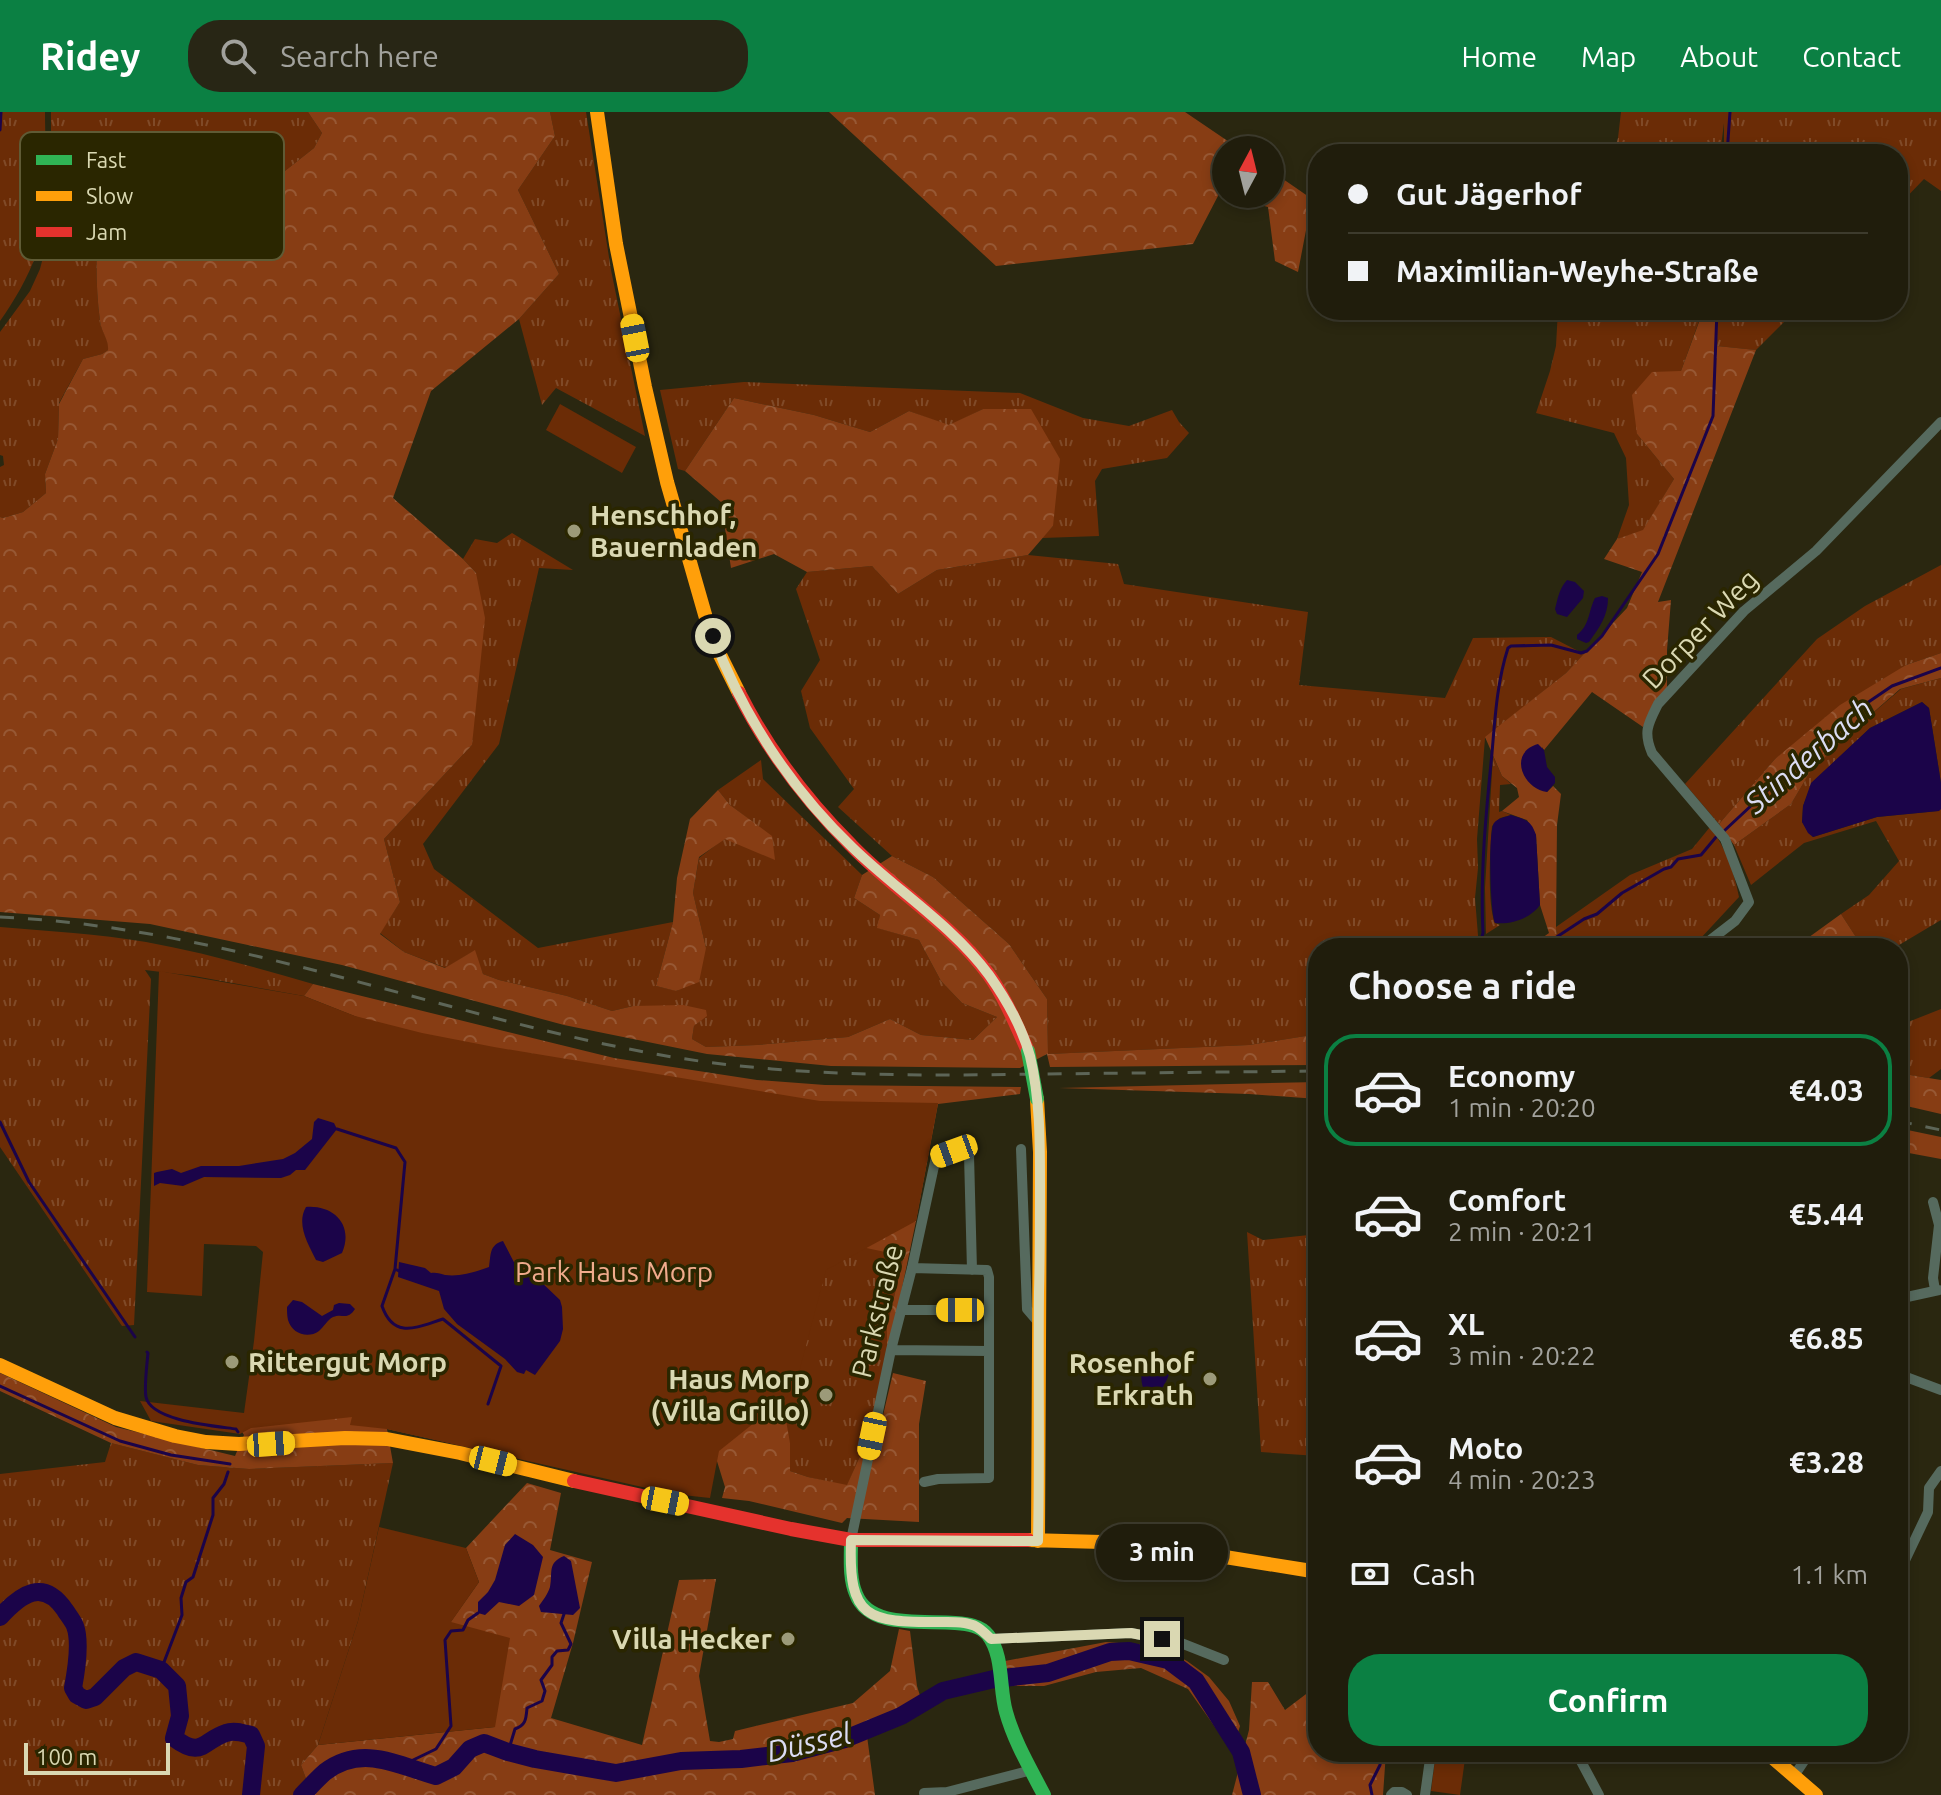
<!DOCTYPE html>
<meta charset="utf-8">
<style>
:root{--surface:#201d0c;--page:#282615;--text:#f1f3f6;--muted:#a2a29d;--line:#3d3b2d;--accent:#0b8043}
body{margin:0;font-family:Ubuntu,sans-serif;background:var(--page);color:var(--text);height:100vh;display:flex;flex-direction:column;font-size:30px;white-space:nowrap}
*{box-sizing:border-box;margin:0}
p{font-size:26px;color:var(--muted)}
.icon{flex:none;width:44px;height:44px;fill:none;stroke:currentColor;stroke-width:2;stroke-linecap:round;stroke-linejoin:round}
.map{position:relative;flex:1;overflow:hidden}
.sheet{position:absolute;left:1308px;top:826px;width:600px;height:824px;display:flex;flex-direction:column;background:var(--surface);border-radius:32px;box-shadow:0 4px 12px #0003,0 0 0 2px var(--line)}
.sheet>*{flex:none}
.hud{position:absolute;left:1308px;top:32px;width:600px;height:176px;border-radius:32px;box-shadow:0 4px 12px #0003,0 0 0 2px var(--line);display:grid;align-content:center;height:176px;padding:0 40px;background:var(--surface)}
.needle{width:52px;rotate:7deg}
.tools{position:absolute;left:1212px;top:24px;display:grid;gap:16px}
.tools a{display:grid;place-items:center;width:72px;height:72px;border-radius:50%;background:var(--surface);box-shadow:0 4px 12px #0003,0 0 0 2px var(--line);font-size:40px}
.scale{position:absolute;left:24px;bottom:20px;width:146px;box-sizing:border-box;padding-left:8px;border:4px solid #dad8b2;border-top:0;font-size:22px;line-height:28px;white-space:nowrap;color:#dad8b2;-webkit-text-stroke:6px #2a2600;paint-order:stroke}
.end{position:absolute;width:36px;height:36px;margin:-18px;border:10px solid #dad8b2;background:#111;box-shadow:0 0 0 4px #111}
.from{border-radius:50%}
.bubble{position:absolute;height:56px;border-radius:28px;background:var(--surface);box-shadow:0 4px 12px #0003,0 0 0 2px var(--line);font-size:26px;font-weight:700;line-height:56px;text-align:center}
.car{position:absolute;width:24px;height:48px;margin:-24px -12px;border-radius:10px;box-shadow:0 0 6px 2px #0007;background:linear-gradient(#f5c518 24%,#345 0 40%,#f5c518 0 76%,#345 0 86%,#f5c518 0)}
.hud b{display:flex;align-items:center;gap:28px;height:76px;font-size:30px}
.hud b+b{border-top:2px solid var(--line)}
.hud i{width:20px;height:20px;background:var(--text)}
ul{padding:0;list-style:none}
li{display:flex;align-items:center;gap:24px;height:112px;margin:0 16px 12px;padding:0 24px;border:4px solid transparent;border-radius:32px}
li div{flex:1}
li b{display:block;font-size:30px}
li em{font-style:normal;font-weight:700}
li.selected{border-color:var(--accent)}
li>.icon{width:72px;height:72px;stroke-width:1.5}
h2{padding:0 40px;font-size:36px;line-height:96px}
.pay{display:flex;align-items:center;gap:20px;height:88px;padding:0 40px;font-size:30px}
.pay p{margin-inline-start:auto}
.action{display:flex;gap:16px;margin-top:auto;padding:16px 40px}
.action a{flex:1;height:92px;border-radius:32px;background:var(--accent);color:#fff;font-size:32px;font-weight:700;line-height:92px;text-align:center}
header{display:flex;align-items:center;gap:48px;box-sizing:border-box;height:112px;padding:0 40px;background:var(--accent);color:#fff}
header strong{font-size:38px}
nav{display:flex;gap:44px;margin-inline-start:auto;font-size:28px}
.search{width:560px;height:72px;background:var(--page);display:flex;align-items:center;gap:20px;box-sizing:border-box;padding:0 28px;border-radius:32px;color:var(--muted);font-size:30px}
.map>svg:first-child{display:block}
.grass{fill:url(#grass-tufts)}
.forest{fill:url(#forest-crowns)}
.green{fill:#6b2c06}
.water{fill:#1b0449}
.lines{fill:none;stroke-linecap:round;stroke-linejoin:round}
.stream{stroke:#1b0449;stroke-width:3}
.river{stroke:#1b0449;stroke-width:18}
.street{stroke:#566a5e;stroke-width:10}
.fast{stroke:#30b455;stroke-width:14}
.slow{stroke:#ff9f0a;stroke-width:14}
.jam{stroke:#e5322d;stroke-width:14}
.rail{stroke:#5d6557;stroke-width:3;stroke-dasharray:14 14;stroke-linecap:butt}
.fast-bridge{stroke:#30b455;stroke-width:14}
.route{stroke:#dad8b2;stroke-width:10}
.poi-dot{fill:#9c9a79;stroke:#2a2600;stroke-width:3}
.labels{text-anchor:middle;stroke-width:7;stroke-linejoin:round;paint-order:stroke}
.poi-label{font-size:28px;font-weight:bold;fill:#dad8b2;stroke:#2a2600;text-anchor:end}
.street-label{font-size:28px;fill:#dad8b2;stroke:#2a2600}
.park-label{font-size:28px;fill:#f1ab8c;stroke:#2a2600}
.water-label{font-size:30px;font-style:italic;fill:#dbdcf3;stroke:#2a2600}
.key{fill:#2a2600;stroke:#5f5b35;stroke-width:2}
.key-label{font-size:22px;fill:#dad8b2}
</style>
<header>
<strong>Ridey</strong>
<div class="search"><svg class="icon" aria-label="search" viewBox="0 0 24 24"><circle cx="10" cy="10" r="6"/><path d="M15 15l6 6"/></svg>Search here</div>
<nav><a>Home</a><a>Map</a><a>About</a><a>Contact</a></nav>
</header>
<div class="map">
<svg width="1941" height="1683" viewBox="0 0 1941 1683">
<defs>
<pattern id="grass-tufts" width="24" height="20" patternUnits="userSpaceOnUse" patternTransform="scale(2)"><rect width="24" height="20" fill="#6b2c06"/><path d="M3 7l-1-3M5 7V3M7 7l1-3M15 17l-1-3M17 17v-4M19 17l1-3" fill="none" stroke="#804a28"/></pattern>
<pattern id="forest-crowns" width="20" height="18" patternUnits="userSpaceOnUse" patternTransform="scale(2)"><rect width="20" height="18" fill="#873d14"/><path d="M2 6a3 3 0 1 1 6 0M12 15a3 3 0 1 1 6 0" fill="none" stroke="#975834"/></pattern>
</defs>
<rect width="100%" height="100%" fill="#2a2710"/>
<!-- grass -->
<path class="grass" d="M0 0H45C45 41 50 99 38 137 30 162 15 188 0 209Z
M51 0H308L322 21 314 36 276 66 238 112 226 116 164 84 99 96C96 134 95 172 100 209 101 220 110 227 108 238L102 242 83 247 59 291 58 327 45 362 46 381 23 400 3 406 0 405V355L4 353 3 344 0 343V220L30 179 40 157 46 134 51 89Z
M550 0H586L611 158 645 324 556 276 542 293 519 207 559 162 518 78 555 24Z
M1621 0H1941V79L1924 67 1898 94V42H1724V11L1720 42H1613L1618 26Z
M1558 198H1690L1699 209 1681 259 1637 322 1674 367 1643 419 1617 427 1629 393 1626 346 1614 321 1536 301 1550 259 1556 234Z
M1718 198H1796L1756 238 1717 234Z
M744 270 1020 281 1083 306 1129 314 1172 298 1179 310 1189 321 1167 346 1102 357 1095 369 1099 424 1042 426 1053 414 983 297 949 314 909 299 870 320 814 303 734 286 685 359 678 357 660 278Z
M512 421 573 458 539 456 499 632 423 732 434 757 538 836 673 810 656 874 677 879 706 836 693 781 699 746 725 726 774 747 771 724 730 693 718 678 761 648 763 667 862 763 854 786 880 803 878 816 919 828 941 869 962 891 997 905 973 928 921 923 890 907 848 925 757 933 706 935 692 927 694 914 706 904 633 894 612 899 567 884 499 868 483 862 474 839 446 856 404 840 380 821 400 790 384 727 472 633 476 461 463 447 475 427 497 431Z
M1028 443 1118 452 1124 472 1308 500 1299 573 1445 586 1473 526 1551 525 1584 542 1566 561 1485 626 1477 727 1478 756 1475 786 1479 836H1318V922L1249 933 1048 942 1047 887 1009 832 933 765 892 744 838 695 854 677 810 616 801 579 820 548 796 477 807 460 872 454 898 482 937 458Z
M1941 453V541L1906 553 1775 647 1719 712 1685 672 1817 527 1865 494Z
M1941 566V671L1929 596 1922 590 1870 616 1812 671 1803 694 1802 710 1813 725 1877 705 1938 699 1941 697V808L1894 836H1863L1841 802 1869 783 1899 749 1876 709 1804 731 1751 773 1734 733 1791 692 1810 660 1852 619 1901 577Z
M1493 644 1502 664 1511 672 1500 673 1499 700 1502 699 1511 703 1500 706 1492 714C1490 736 1487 793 1495 811L1500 813 1486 822 1485 776Z
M1710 715C1726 736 1734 760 1739 785L1699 828 1672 836H1558L1556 815 1630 763 1692 737Z
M0 815C49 819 98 822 146 830 202 840 258 856 313 872L304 884 194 864 145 858 151 867 134 1213 122 1214 0 1035Z
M1941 897V957L1929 966 1898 961V914Z
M758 1103 904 1144 887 1214V1248L868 1326 847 1374 808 1365 790 1359V1331L749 1255Z
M1247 1120 1263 1128 1318 1122V1344L1261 1340Z
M111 1331 198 1353 249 1357 393 1351 358 1509 318 1633 301 1653 312 1683H0V1362L105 1350Z"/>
<!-- forest -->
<path class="forest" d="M308 0H550L555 24 518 78 559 162 519 207 431 279 393 386 463 447 476 461 485 506 472 633 384 727 400 790 380 822 404 840 445 856 475 838 483 862 499 868 567 884 612 899 633 894 683 893 706 898 707 904 694 914 692 927 706 935 757 933 848 925 890 907 921 923 973 928 997 905 962 891 941 869 919 828 877 816 880 803 854 786 862 763 892 744 933 765 1009 832 1047 887 1048 942 1249 933 1318 922V953L1050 955 1047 942 1020 956 831 954 707 942 564 913 342 853 150 812 0 800V405L3 406 23 400 46 381 45 362 58 327 59 292 83 247 102 242 108 238C109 227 101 220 100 209 95 172 96 134 99 97L112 83 164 84 227 116 239 112 276 66 314 36 322 21Z
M829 0H1185L1241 38H1226V82H1270V58L1312 87 1298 160 1275 149 1268 95 1219 82 1193 132 996 154Z
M1690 198H1718L1717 234 1756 238 1658 490 1671 488 1667 538V578L1643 615 1592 580 1544 638 1542 635 1547 680 1553 674 1561 682 1557 713 1556 815 1558 836H1528L1549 821 1540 793 1536 723 1527 708 1502 699 1519 685 1517 676 1502 664 1485 625 1566 561 1627 496 1642 460 1604 447 1617 427 1643 418 1674 367 1637 322 1632 283 1652 260 1681 259 1699 210Z
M734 286 814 303 870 320 909 299 949 313 983 297H1031L1060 347 1053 414 1028 443 937 458 898 482 872 454 807 460 774 442 731 456 721 390 685 359Z
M1941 541V566L1900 577 1852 619 1810 660 1791 692 1734 733 1719 712 1775 647 1840 593 1906 553Z
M718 678 730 693 772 724 775 748 725 727 699 745 693 781 706 836 699 870 676 879 656 874 673 810 677 766 690 707Z
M1841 802 1863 836H1794Z
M313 872 614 946 757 968 825 973 1021 975 1020 982 938 992 916 1109 887 1248V1214L904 1144 829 1128 839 1093 774 1284 785 1303 790 1331V1359L808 1365 847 1373 866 1331 876 1333 893 1261 926 1269 919 1312V1410L847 1406 842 1411 749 1389 722 1386 725 1375 712 1333 481 1338 387 1317 393 1351 249 1357 198 1353 111 1331 0 1279V1261L116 1315 235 1344 244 1323 241 1318 367 909 304 884Z
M1898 961 1941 968V1002L1898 992Z
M1318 970V987L1249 982 1059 976Z
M1898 1016 1941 1025V1047L1898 1039Z
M527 1371 561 1381 550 1438 592 1450 573 1531 551 1606 642 1633 679 1468 716 1467 699 1564 710 1629 719 1630 733 1627 735 1619 853 1591 890 1559 899 1517 910 1519 917 1574 921 1587 978 1568 979 1577 955 1583 867 1624 875 1683H312L301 1653 318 1633 495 1615 450 1511 479 1470 466 1436Z
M1106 1530 1159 1534 1187 1549 1209 1565 1229 1589 1240 1614 1232 1639 1188 1577 1141 1556 1096 1560 1044 1574H1008L1005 1549Z
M1252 1570H1268L1285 1598 1318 1573V1640H1386L1383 1683H1232L1249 1618Z"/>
<!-- green -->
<path class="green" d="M560 292 636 335 622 361 546 318Z
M159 859 304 884 355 904 422 921 494 935 820 989 938 991 916 1109 826 1158 794 1279 719 1339 710 1386 673 1382 387 1317 350 1313 352 1305 251 1316 240 1322 151 1309 140 1289 244 1301 254 1229 263 1140 256 1134 204 1132 202 1184 147 1180Z
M379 1415 466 1436 479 1470 451 1510 510 1526 495 1615 318 1633 358 1509Z
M1436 1640H1466L1460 1683 1431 1679Z"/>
<!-- water -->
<path class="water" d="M1567 468 1575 470 1584 479 1583 486 1567 505 1557 502 1555 497C1558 486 1559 477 1567 468Z
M1602 484 1608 486C1608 504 1599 516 1589 530L1586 531 1577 527V523C1590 513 1588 500 1595 486Z
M1922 590 1929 596 1941 671V697L1939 699 1877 705 1813 725 1808 721 1802 710 1803 694 1811 671 1870 616Z
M1538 632 1544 638 1547 655 1555 665V671L1547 680C1522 677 1508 640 1538 632Z
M1511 703C1526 708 1531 708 1536 723L1540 793C1531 806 1511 813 1495 811 1490 800 1488 719 1494 711 1498 706 1505 705 1511 703Z
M318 1006 334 1011 337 1017 305 1058H296L290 1063 281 1066 204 1065 183 1074 160 1071 154 1074V1061L157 1060 172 1057 181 1061 201 1054H239L283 1047 295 1041 312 1027 314 1010Z
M306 1095C334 1093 354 1113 342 1141L323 1150 316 1148C308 1132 296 1112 306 1095Z
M503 1129 517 1156 538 1167 560 1188 562 1195 563 1217 560 1229 535 1263 526 1258 524 1262 517 1260 505 1247 457 1212 444 1197 439 1179 398 1165 399 1150 425 1156 431 1161C436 1160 441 1162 445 1163 460 1165 476 1160 489 1155 491 1143 489 1133 503 1129Z
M293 1188 302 1190 322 1204 333 1198 334 1193 339 1191 350 1192 355 1197C347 1209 343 1201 333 1205 327 1208 324 1215 319 1219 308 1227 292 1222 288 1208 287 1204 287 1199 287 1195Z
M1152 1250 1160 1251 1170 1258C1169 1266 1162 1278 1155 1284L1145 1280C1139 1268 1140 1256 1152 1250Z
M515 1422 533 1433 543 1445 534 1483 519 1494 499 1490 485 1503 478 1501V1490L488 1480 495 1468 505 1433Z
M564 1444 571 1449 580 1496 573 1503 541 1500 539 1494C543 1488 548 1482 550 1475 553 1460 547 1451 564 1444Z"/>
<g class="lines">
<!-- stream -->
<path class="stream" d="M0 18 1 0
M1727 42 1730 0
M1724 719 1845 606 1892 574 1941 556
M1483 836 1481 828 1483 821C1480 761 1486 701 1492 641 1495 606 1497 570 1508 536L1511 534 1551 533 1581 541 1587 539 1602 524 1658 442 1713 304 1717 198
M1540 836 1584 807 1597 802 1622 781 1664 757 1671 755 1678 747 1701 743 1716 725
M0 1010 29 1070 135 1225
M337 1017 396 1036 405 1050 395 1157 399 1159
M395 1157 382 1194C394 1228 417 1215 443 1207L501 1254 488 1292
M147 1240 148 1241C147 1252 144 1275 146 1285 151 1309 215 1314 236 1317L238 1320
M0 1274 120 1329 171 1343 230 1352
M161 1558 182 1503 181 1486 186 1470 193 1465 213 1403V1386L224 1372 228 1360
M508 1640 515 1617C526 1613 526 1607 527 1596L542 1589 545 1579 541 1568 552 1553V1545L557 1539 568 1538 571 1532 561 1511 564 1502
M406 1656 411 1649 436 1637 451 1614 445 1528 451 1519 463 1518 468 1508 478 1501
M1372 1683 1370 1673 1380 1653 1382 1640"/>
<!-- river -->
<path class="river" d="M0 1505C21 1482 43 1466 65 1498 68 1503 73 1509 75 1514 81 1530 76 1560 73 1576L77 1583 86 1588 95 1585 124 1556 136 1550 161 1558 177 1574 180 1604 174 1626C202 1647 202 1629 226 1621 234 1618 243 1621 251 1623L256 1634 251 1683
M302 1683C309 1676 317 1667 325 1660 362 1632 397 1653 436 1664L454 1655 470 1637 484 1631 508 1640 535 1647 616 1661 681 1649 741 1647 792 1641 845 1627 901 1604 943 1579 994 1567 1048 1561 1110 1540 1129 1539 1168 1548 1196 1569 1241 1640 1252 1683"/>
<!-- street -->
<path class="street" d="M1700 836 1735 809 1749 790 1725 727 1652 641C1643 620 1648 612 1658 592L1744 499 1816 439 1941 310
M1021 1037 1027 1197 1039 1211
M1933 1090 1939 1113 1933 1166 1935 1178
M912 1156 987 1158 989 1165V1366L938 1367 924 1370
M1898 1187 1939 1178
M902 1198H989
M891 1238 989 1239
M1898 1262 1941 1278
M851 1428 891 1238 912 1156 936 1045 954 1039 969 1043 972 1158
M1898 1463 1928 1400 1929 1376 1941 1359
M991 1527 1131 1521 1181 1531 1224 1548
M1576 1640 1599 1683
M1794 1664 1810 1640
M924 1681 947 1680 1032 1658
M1391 1683 1394 1680H1402L1407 1683
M1425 1683 1431 1640"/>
<!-- fast -->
<path class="fast" d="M851 1428C851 1446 849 1466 856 1482 869 1517 924 1508 955 1511 967 1512 980 1513 988 1523 1004 1544 999 1576 1006 1600 1014 1629 1030 1656 1044 1683"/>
<!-- slow -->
<path class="slow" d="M597 0 616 132 645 275 667 370 706 506 719 541 739 581
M1037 987 1040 1040 1038 1429
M0 1253 115 1306 175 1324 206 1330 239 1332 345 1326 387 1327 460 1341 574 1369
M1028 1428 1139 1431 1318 1460
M1766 1640 1816 1683"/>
<!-- jam -->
<path class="jam" d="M739 581C768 638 806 688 851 733 894 778 952 812 989 863 1006 887 1016 913 1028 939
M574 1369 791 1417 851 1428H1028"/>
<!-- rail -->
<path class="rail" d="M0 805C225 815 435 902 655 942 783 965 913 964 1043 962 1135 961 1226 960 1318 959
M1898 1009 1941 1018"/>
<!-- fast-bridge -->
<path class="fast-bridge" d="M1028 939 1037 987"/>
</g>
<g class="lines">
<!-- route -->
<path class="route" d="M713 524C742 602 791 677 852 735 896 778 952 813 989 863 1006 887 1022 915 1030 944 1040 986 1040 1028 1040 1071 1040 1107 1040 1144 1039 1180 1038 1263 1040 1346 1038 1429L851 1428C848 1508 868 1510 940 1510 951 1510 967 1509 977 1515 982 1518 987 1523 991 1527L1131 1521 1162 1527"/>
</g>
<!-- markers -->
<g class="poi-dot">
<circle cx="574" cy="419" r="8"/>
<circle cx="232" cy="1250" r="8"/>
<circle cx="1210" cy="1267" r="8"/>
<circle cx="826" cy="1283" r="8"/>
<circle cx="788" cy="1527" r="8"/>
</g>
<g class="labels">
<!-- poi labels -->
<g class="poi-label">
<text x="590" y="413" text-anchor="start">Henschhof,<tspan x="590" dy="32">Bauernladen</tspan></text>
<text x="248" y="1260" text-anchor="start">Rittergut Morp</text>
<text x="1194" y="1261">Rosenhof<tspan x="1194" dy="32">Erkrath</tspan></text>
<text x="810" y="1277">Haus Morp<tspan x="810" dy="32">(Villa Grillo)</tspan></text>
<text x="772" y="1537">Villa Hecker</text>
</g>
<!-- street labels -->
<g class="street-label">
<text transform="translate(1700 517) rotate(-46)" y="10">Dorper Weg</text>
<text transform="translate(877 1199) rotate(-76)" y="10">Parkstraße</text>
</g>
<!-- park labels -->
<g class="park-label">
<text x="614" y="1170">Park Haus Morp</text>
</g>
<!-- water labels -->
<g class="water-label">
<text transform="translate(1809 644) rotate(-41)" y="10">Stinderbach</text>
<text transform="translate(809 1631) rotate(-13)" y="10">Düssel</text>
</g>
</g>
<!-- legend -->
<rect x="20" y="20" width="264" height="128" rx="12" class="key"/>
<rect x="36" y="43" width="36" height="10" fill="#30b455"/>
<rect x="36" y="79" width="36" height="10" fill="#ff9f0a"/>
<rect x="36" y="115" width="36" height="10" fill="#e5322d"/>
<g class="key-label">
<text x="86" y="56">Fast</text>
<text x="86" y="92">Slow</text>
<text x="86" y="128">Jam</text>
</g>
</svg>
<div class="tools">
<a><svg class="needle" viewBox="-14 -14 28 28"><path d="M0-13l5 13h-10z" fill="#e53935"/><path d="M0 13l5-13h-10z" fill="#a2a29d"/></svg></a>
</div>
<div class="scale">100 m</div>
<i class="end from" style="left:713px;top:524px"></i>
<i class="end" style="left:1162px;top:1527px"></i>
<div class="bubble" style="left:1096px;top:1412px;width:132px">3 min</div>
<i class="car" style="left:635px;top:226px;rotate:349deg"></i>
<i class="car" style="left:954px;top:1039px;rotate:250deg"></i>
<i class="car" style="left:960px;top:1198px;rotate:270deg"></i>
<i class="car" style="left:872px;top:1324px;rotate:192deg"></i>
<i class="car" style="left:271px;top:1332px;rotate:86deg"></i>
<i class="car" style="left:493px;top:1349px;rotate:104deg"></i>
<i class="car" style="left:665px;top:1389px;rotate:101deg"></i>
<div class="hud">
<b><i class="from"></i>Gut Jägerhof</b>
<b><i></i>Maximilian-Weyhe-Straße</b>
</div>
<section class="sheet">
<h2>Choose a ride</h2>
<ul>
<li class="selected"><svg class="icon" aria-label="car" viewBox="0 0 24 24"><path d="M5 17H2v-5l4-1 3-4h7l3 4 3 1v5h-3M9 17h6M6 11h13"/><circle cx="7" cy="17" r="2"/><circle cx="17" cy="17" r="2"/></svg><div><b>Economy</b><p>1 min · 20:20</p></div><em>€4.03</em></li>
<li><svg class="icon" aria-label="car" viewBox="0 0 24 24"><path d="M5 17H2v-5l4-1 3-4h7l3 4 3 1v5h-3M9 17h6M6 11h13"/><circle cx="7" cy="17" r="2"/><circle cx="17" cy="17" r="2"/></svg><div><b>Comfort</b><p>2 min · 20:21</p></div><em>€5.44</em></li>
<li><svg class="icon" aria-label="car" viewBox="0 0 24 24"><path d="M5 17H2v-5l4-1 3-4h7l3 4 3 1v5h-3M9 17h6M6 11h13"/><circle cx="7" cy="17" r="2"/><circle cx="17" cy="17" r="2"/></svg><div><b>XL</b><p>3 min · 20:22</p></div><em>€6.85</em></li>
<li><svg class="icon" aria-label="car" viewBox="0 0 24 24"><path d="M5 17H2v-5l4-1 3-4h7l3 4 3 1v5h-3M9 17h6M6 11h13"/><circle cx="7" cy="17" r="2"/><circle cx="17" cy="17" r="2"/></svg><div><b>Moto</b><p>4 min · 20:23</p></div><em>€3.28</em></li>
</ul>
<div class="pay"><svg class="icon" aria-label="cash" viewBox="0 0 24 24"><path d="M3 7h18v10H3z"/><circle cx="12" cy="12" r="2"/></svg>Cash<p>1.1 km</p></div>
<div class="action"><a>Confirm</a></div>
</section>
</div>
